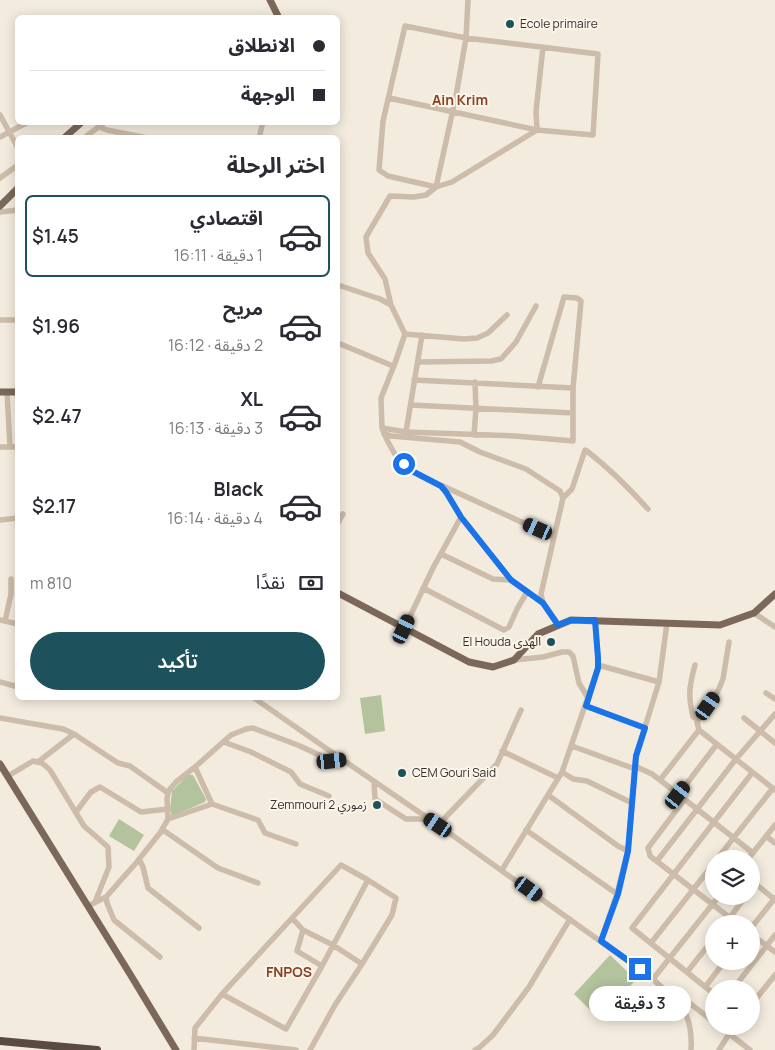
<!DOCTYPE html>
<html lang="ar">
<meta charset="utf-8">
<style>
:root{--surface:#fff;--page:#f2f2f3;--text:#2b2b33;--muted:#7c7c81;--line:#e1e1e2;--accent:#1d525c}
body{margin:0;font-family:Manrope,"Noto Sans Arabic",sans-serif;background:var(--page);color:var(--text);direction:rtl;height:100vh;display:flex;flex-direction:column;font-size:19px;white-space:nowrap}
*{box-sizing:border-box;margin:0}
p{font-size:16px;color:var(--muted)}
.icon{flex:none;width:28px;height:28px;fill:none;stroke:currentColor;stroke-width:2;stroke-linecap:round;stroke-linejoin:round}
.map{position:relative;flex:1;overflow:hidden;direction:ltr}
.details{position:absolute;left:15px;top:135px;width:325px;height:565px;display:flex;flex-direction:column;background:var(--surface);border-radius:8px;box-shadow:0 2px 12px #0003;direction:rtl}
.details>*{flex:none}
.hud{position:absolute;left:15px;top:15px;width:325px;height:110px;border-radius:8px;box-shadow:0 2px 12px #0003;direction:rtl;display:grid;align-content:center;height:110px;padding:0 15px;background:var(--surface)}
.fabs{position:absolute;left:705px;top:850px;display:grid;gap:10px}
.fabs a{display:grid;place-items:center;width:55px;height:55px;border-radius:50%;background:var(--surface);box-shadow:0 2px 12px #0003;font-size:25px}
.end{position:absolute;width:22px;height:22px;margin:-11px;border:6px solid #1a73e8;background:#fff;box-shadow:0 0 0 2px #fff}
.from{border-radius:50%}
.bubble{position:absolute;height:35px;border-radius:18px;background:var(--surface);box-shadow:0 2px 12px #0003;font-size:16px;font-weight:600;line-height:35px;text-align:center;direction:rtl}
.car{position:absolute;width:15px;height:30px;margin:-15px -8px;border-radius:6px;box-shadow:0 0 4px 1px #0007;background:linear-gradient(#222 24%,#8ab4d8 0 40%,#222 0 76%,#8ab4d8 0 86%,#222 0)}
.hud b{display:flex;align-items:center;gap:18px;height:48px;font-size:19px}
.hud b+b{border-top:1px solid var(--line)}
.hud i{width:12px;height:12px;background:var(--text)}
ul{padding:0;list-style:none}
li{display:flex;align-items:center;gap:15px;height:82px;margin:0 10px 8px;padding:0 5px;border:2px solid transparent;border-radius:8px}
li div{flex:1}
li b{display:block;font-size:19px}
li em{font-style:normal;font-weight:600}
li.selected{border-color:var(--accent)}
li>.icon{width:45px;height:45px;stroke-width:1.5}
h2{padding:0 15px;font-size:22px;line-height:60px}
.pay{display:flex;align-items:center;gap:12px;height:55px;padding:0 15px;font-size:19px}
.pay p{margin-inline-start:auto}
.cta{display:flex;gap:10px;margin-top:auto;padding:10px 15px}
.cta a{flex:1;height:58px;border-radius:30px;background:var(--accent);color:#fff;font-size:20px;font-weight:600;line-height:58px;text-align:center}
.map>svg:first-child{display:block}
.green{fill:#b3c39d}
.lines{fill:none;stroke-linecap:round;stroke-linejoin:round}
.minor{stroke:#ccbca9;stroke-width:5.5}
.major{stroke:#7b685a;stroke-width:7}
.highway{stroke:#5a4a40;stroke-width:8}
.route{stroke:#1a73e8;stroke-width:6}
.poi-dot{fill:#1d525c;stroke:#faf4eb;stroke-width:2}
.labels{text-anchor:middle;stroke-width:4;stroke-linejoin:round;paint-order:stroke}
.poi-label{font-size:12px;fill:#392f29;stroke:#faf4eb;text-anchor:start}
.neighbourhood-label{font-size:14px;font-weight:bold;fill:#8a4220;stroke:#faf4eb}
</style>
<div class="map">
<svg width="775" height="1050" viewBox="0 0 775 1050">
<rect width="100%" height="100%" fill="#f3ebde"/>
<!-- green -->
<path class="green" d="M381 695 385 731 365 734 360 698Z
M188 775H193L206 799 205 802 172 816 170 810 172 791Z
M119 819 144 835 134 851 109 836Z
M610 955 636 980 598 1018 574 994Z"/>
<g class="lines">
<!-- minor -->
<path class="minor" d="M468 0 466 38 456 96 436 187 426 195 414 197 390 196 366 237 368 253 385 279 391 305 405 334 395 363 381 398 382 428 387 440 397 458 412 471 441 486 446 492 461 517 511 580 543 603 559 625
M389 98 537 130 593 135 598 54 466 38 405 26 383 121 379 170 388 176 436 187 452 182 537 130 536 111 543 47
M0 115 18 148
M99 127 107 130 147 138
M0 137 28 122
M84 138 105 122
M259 138 263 122
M0 178 18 165
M0 212 18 210
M338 285 380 299 391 305
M0 320H18
M405 334 464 339 477 338 488 333 507 315
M338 343 393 366
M418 362 491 361 501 359 516 342 536 306
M414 380 573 388
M7 392 10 447
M411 405 573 413
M382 428 406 432 515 436 573 441V388L581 301 577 298 564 297 538 387
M406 432 422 335
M384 434 391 436 460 442 480 452 526 469 560 491 563 498 541 594 543 603
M474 435 476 409 475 382
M0 447H18
M443 486 554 537
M563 498 572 489 585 450 587 451C610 469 629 488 648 509
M0 520 18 518
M338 523 343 514
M441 554 493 579 511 580
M423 588 504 630 509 627 517 609 527 592
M754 613 775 627
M0 620 18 624
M5 621 11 594V579
M404 629 433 568 461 517
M514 660 543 657 562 652H569L573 656 579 683 588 698
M598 665 659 682
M695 665C689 687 688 695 693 717L698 720 697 722 699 730
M0 682 18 687
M766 693 775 699
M254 698 343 760 438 825 653 979C662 988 675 998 682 1007 690 1018 692 1037 691 1050
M586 706 645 728
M0 718 63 729 74 734
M744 718 775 743
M698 720 718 691 723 679 729 642
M224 742 251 752 291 772 300 784 329 796
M572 746 635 769
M502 751 558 778
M38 762 74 734 118 763 130 766 168 793
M635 765 639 768 652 774 660 780
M195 767 212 804
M562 772 573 779 587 781 632 803
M8 776 33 761 42 763 50 770 84 826 108 847 109 867 95 902
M374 781 375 799 406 819H429
M548 795 618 846 628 851
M678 795 717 744
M684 800 648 848 650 856 738 924
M76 812 91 792 100 787 141 812 168 809
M168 819 212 804 258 820 265 833 296 844
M438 825 497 764 521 710
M163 830 218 868 258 883
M526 830 617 894 628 851 636 756 659 682 667 623
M766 836 775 843
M753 853 660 780 699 730 775 790
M139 859 143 867 148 888 199 928
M717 859 773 788
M748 859 775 825
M657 861 736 759 775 714
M502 870 562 772 598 668V658L595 620
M751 880 774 899
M106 897 107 903 114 920 160 957
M88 906 106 897 136 863 160 833 168 819 167 798 168 793 170 789 176 782 195 767 231 735 246 729 253 728 300 746 332 761 343 760
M292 918 303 930
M725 924 746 896
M751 928 775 898
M751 934 775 952
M601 941 617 894
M651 943 714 863
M362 964 392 915 396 898 368 880
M687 972 714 938
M653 979 719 896
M705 987 725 961
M733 989 775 935
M222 994 341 865 368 880 322 966
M714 994 632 928 752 773
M751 1005 775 975
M682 1008 688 1002 714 1022
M719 1026 750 1050
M194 1038 296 1050
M194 1050 195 1028 222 994 286 1029 322 966 297 951 303 930 333 945 362 964 335 1005 310 1050
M475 1050 480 1047 493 1035 529 987 570 919
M719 1050 734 1026"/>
<!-- major -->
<path class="major" d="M270 0 279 18
M64 138 82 122
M0 206 18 188
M0 392H18
M338 593 469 662 493 667 514 660 538 634 571 620 720 625 754 613 775 594
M0 764 130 974 176 1050"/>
<!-- highway -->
<path class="highway" d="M0 1041 97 1050"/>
</g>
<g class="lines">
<!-- route -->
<path class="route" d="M404 464 412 471 441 486 446 492 461 517 511 580 543 603 558 625 571 620H595L598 658V668L586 706 645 728 636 756 628 851 618 894 601 941 640 969"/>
</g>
<!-- markers -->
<g class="poi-dot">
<circle cx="510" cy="24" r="5"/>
<circle cx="551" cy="642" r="5"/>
<circle cx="402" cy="773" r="5"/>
<circle cx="377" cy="805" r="5"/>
</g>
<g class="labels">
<!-- poi labels -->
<g class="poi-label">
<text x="520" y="28">Ecole primaire</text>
<text x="541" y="646" text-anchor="end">El Houda الهدى</text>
<text x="412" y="777">CEM Gouri Said</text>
<text x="367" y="809" text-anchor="end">Zemmouri 2 زموري</text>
</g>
<!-- neighbourhood labels -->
<g class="neighbourhood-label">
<text x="460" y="105">Ain Krim</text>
<text x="289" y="977">FNPOS</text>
</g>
</g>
</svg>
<div class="fabs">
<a><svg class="icon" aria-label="layers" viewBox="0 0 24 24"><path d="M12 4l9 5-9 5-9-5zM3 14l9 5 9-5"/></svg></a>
<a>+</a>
<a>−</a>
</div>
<i class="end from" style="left:404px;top:464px"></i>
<i class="end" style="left:640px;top:969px"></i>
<div class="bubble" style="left:589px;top:986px;width:102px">3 دقيقة</div>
<i class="car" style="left:538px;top:529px;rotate:294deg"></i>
<i class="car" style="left:404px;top:629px;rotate:25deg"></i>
<i class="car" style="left:708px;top:706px;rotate:35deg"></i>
<i class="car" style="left:332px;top:761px;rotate:84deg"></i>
<i class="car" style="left:678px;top:795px;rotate:37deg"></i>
<i class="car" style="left:438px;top:825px;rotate:304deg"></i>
<i class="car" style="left:529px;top:889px;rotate:126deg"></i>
<div class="hud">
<b><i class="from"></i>الانطلاق</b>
<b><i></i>الوجهة</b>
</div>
<section class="details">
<h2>اختر الرحلة</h2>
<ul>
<li class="selected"><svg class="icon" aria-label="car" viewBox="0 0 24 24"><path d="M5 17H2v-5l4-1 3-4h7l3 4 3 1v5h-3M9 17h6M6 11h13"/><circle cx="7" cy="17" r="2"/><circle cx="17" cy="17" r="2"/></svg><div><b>اقتصادي</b><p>1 دقيقة · 16:11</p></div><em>$1.45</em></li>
<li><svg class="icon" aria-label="car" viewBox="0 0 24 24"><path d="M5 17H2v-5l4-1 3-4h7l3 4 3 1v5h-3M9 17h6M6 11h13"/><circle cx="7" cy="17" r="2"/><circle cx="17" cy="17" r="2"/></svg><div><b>مريح</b><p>2 دقيقة · 16:12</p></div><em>$1.96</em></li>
<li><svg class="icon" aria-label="car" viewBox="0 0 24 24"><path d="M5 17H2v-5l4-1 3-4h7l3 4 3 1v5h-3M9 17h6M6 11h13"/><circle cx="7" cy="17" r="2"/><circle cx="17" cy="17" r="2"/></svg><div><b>XL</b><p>3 دقيقة · 16:13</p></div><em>$2.47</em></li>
<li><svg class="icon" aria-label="car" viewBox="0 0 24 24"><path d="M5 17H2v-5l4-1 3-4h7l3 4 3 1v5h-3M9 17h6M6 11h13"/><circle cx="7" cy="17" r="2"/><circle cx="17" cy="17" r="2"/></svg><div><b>Black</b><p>4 دقيقة · 16:14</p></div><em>$2.17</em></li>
</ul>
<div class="pay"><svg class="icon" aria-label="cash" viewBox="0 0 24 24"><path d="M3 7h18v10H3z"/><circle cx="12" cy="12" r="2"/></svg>نقدًا<p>810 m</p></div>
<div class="cta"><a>تأكيد</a></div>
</section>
</div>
